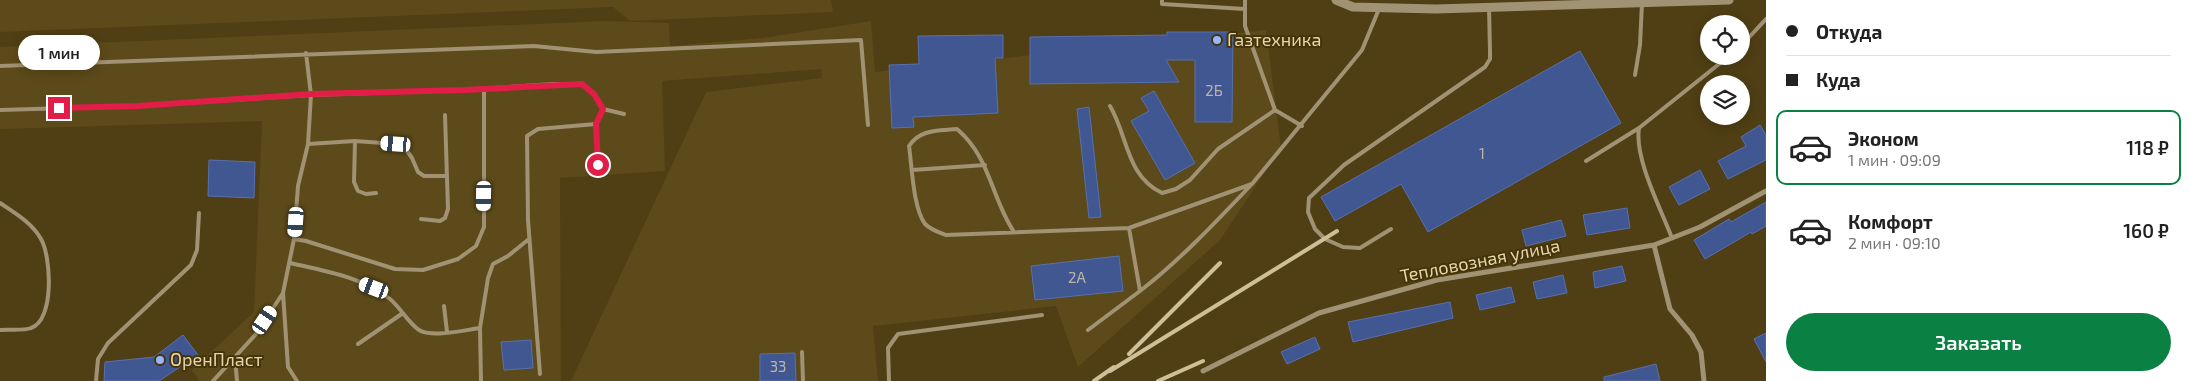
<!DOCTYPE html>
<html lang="ru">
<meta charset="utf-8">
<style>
:root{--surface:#fff;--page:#f2f2f2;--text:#222;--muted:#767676;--line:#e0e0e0;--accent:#0b8043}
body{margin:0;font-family:"Exo 2",sans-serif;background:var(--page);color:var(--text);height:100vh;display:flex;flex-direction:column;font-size:19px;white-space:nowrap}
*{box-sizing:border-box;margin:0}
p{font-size:16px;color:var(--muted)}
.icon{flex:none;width:28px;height:28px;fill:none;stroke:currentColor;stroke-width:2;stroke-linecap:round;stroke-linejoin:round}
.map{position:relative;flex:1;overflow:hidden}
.side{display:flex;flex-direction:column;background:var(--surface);width:425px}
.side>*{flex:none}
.banner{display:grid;align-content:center;height:110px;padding:0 20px;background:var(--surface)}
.fabs{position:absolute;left:1700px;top:15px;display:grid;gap:10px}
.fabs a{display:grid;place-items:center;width:50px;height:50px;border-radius:50%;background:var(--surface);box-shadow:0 2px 12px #0003;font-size:25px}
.end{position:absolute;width:22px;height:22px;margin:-11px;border:6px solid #e11d48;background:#fff;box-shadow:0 0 0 2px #fff}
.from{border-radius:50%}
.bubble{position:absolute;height:35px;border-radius:18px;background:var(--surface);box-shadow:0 2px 12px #0003;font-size:16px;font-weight:600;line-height:35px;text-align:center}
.car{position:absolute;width:15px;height:30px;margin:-15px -8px;border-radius:6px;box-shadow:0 0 4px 1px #0007;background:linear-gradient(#fff 24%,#345 0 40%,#fff 0 76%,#345 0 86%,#fff 0)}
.banner b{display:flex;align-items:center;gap:18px;height:48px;font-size:19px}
.banner b+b{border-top:1px solid var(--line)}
.banner i{width:12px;height:12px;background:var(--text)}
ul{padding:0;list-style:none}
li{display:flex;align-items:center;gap:15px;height:75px;margin:0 10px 8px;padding:0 10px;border:2px solid transparent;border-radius:10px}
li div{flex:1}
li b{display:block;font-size:19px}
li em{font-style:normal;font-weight:600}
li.active{border-color:var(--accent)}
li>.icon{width:45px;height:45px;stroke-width:1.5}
.button{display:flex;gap:10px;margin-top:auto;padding:10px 20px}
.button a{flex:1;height:58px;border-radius:30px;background:var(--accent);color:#fff;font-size:20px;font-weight:600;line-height:58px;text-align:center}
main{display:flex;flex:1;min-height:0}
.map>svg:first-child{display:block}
.built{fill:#5d4a1a}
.building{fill:#415792;stroke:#5770b0}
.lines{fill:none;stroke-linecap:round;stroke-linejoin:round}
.service{stroke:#a09272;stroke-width:4}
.minor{stroke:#a09272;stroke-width:5}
.tertiary{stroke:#a09272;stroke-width:9}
.rail{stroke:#cfbf98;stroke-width:4}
.route{stroke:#e11d48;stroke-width:6}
.poi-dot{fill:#99b5fd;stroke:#453407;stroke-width:2}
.labels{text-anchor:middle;stroke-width:4;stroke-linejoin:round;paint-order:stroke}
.number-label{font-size:15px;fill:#bcb6a8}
.poi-label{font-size:18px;fill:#e5d5af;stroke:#453407;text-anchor:start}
.street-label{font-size:18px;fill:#e5d5af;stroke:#453407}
</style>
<main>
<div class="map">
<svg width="1766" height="381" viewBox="0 0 1766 381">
<rect width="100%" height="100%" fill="#503f14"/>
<!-- built -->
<path class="built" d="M0 0H831L833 12 630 21 613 7 0 32Z
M604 21 669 23 670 46 763 38 871 21 875 72 1266 30 1281 148 1220 240 1078 367 1056 306 873 326 878 381H571L706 92 822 78 821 69 662 81 665 171 560 178 561 381H199L192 370 254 312 262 121 0 129V47Z"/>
<!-- building -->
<path class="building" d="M1167 32H1233L1232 122H1195V60H1166L1179 82 1030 84V37L1167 35Z
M1003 35V58H995L998 113 913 117 914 127 892 128 889 65 919 64 918 36Z
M1580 51 1621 123 1428 232 1401 184 1335 221 1321 197Z
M1154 91 1195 163 1165 180 1131 121 1149 111 1141 98Z
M1089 107 1101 217 1089 218 1077 109Z
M1760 125 1766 135V160L1728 179 1718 161 1746 146 1741 137Z
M209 160 255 162 254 198 208 196Z
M1700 170 1710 189 1679 205 1669 187Z
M1766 202V226L1752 234 1751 232 1705 259 1694 240 1729 219 1731 222Z
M1627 208 1630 228 1587 235 1583 215Z
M1561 220 1566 236 1526 246 1522 230Z
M1119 256 1123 291 1035 300 1031 266Z
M1622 266 1626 281 1595 288 1593 272Z
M1563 275 1567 293 1537 299 1533 282Z
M1511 287 1515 302 1480 310 1476 295Z
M1450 302 1453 318 1353 342 1348 322Z
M1766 333V362L1754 339Z
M183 335 198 355 159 381H104L105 362 154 357Z
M1315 337 1320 349 1287 364 1281 352Z
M531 340 533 368 504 370 501 342Z
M795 353 796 381H760V354Z
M1656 364 1660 381H1604V377Z"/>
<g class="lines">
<!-- service -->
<path class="service" d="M1162 0V4L1245 9
M1245 0V26L1275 110 1302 126
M1741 46 1766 19
M0 66 534 46 596 52 861 40 868 125
M1635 75 1640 45 1642 3
M1110 106C1128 136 1126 176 1162 193L1176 189 1190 180 1218 149 1275 110
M603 109 624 114
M0 110 137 106 311 95 464 90 553 84H582L594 94 603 109 596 124 598 165
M1639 128C1634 158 1661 209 1672 238
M355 141 354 182 358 191 366 194 376 193
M308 144 355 141 396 144 405 148 412 158 418 172 424 176H446
M1586 161 1639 128 1729 56
M912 170 985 165
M0 203C15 213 32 223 41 239 51 256 55 320 31 328 23 331 9 329 0 330
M421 219 440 221 445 218 448 209 445 115
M1391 229 1360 248 1343 247 1325 239 1315 229 1308 212 1309 198 1344 165 1485 67 1490 59V52L1489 7
M1014 232C991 198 991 158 957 129 938 131 920 129 909 146 912 166 913 208 925 224 931 230 938 232 946 235L1129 228
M294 239 306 241 395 269 423 270 458 259 476 246 484 227V89
M290 263C325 271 362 277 390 299 401 308 408 323 419 330 432 338 465 330 480 328
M1140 291C1180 260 1215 223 1250 186
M283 293 288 367 297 381
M444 306 447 332
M1088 330 1140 291 1129 228 1252 184 1362 50 1379 9
M358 344 403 313
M802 352 803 381
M235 358 237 381
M540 374 528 220 527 136 538 129 596 124
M96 381 98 359 108 343 191 265 197 250 199 213
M213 381 256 334 283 293 294 239 298 186 308 144 311 95 306 53
M481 381 480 328 488 278 493 264 508 256 529 239
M889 381 888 348 898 334 1042 315"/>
<!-- minor -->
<path class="minor" d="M1654 245 1670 309 1692 335 1701 352 1704 381
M1203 371 1319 313 1437 280 1654 245 1700 227 1766 191"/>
<!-- tertiary -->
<path class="tertiary" d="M1336 0 1353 7 1436 9 1729 0"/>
<!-- rail -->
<path class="rail" d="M1129 354 1220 263
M1110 371 1337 231
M1094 381 1114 367
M1158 381 1203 361"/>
</g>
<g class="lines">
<!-- route -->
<path class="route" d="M59 108 137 106 311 94 464 90 582 84 594 94 603 109 596 124 598 165"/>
</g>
<!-- markers -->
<g class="poi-dot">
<circle cx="1217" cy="40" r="5"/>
<circle cx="160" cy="360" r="5"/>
</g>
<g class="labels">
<!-- number labels -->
<g class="number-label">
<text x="1214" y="96">2Б</text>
<text x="1482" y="159">1</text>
<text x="1077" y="283">2А</text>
<text x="778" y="372">33</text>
</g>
<!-- poi labels -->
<g class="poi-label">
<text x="1227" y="46">Газтехника</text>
<text x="170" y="366">ОренПласт</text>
</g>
<!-- street labels -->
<g class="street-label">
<text transform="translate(1480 261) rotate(-11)" y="6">Тепловозная улица</text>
</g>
</g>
</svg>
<div class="fabs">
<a><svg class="icon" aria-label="locate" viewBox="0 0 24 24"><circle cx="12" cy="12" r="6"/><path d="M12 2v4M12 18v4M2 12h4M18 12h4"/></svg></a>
<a><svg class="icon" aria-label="layers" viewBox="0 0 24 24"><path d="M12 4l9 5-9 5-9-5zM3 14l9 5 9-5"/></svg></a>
</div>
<i class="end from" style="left:598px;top:165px"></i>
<i class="end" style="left:59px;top:108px"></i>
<div class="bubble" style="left:18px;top:35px;width:82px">1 мин</div>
<i class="car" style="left:396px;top:144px;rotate:274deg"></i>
<i class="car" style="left:484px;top:196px;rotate:181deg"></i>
<i class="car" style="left:296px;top:222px;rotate:184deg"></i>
<i class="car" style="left:374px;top:288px;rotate:291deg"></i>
<i class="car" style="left:265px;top:320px;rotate:34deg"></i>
</div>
<section class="side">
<div class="banner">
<b><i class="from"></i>Откуда</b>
<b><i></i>Куда</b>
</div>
<ul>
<li class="active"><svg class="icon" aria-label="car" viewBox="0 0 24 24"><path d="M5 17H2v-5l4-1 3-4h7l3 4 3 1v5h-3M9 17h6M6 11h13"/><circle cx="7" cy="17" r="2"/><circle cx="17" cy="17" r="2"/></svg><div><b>Эконом</b><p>1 мин · 09:09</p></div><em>118 ₽</em></li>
<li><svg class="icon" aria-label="car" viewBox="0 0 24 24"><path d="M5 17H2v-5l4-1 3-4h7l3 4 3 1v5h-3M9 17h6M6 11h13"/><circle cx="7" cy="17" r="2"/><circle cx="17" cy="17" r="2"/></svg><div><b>Комфорт</b><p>2 мин · 09:10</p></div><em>160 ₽</em></li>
</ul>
<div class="button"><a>Заказать</a></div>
</section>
</main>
